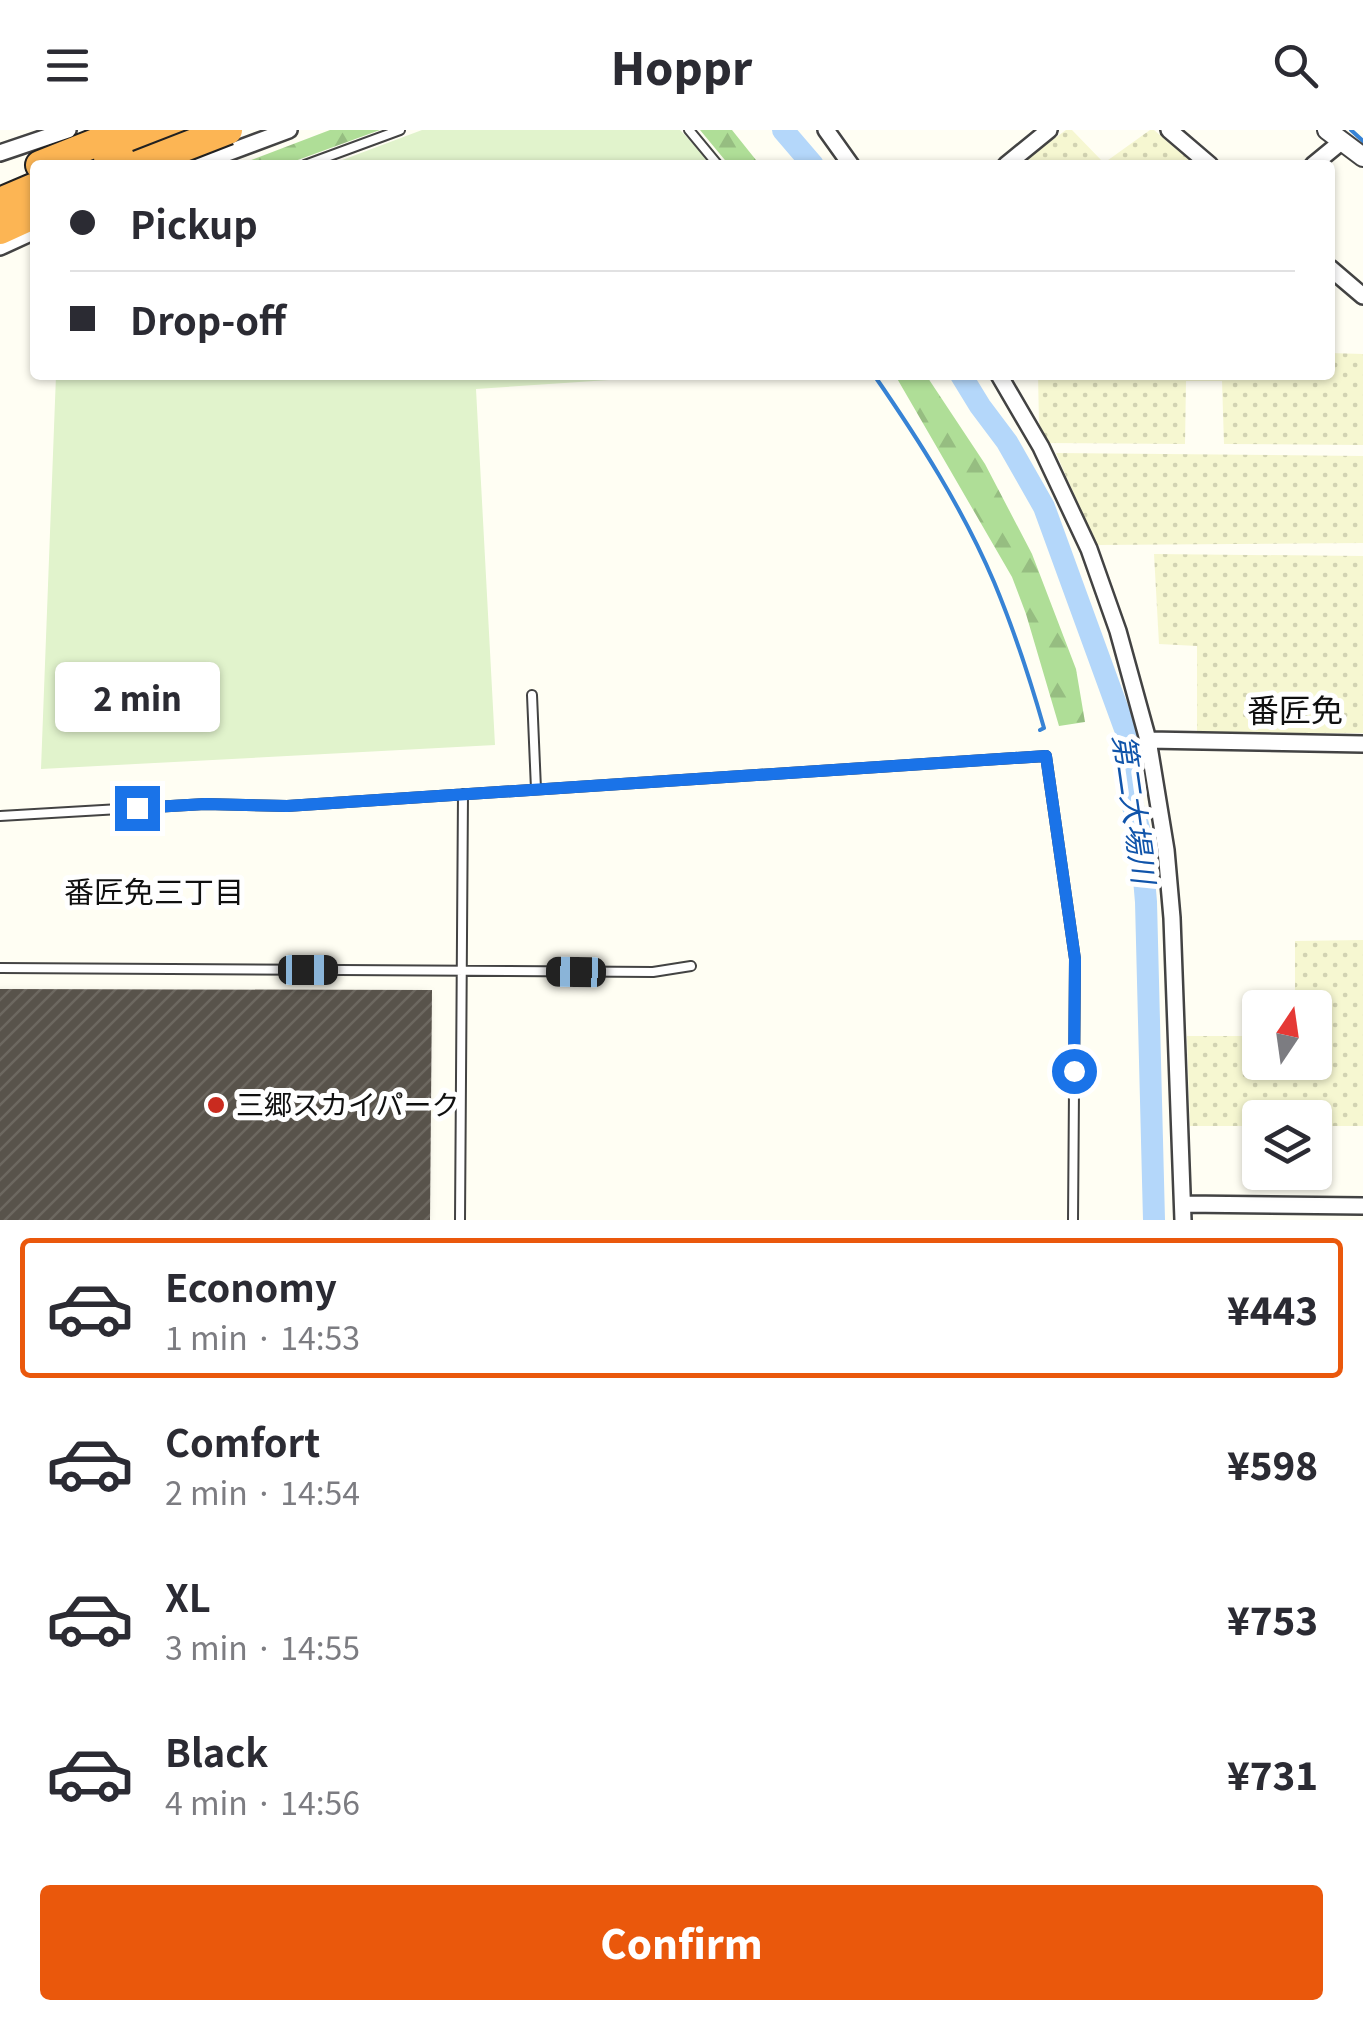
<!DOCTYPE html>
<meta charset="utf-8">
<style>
:root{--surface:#fff;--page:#f2f2f3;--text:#2b2b33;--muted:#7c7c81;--line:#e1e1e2;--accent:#ea580c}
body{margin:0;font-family:Georgia,"Noto Sans JP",serif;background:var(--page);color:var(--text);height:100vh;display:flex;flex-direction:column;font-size:38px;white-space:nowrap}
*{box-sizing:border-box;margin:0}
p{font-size:32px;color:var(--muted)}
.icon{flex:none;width:55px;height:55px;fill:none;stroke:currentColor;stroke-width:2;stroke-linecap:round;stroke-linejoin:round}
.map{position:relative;height:1090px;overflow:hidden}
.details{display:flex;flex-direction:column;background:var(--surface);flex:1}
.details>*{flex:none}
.banner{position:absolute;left:30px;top:30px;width:1305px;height:220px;border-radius:10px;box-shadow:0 2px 8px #0004;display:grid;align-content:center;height:220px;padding:0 40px;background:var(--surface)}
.needle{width:65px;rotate:13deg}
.fabs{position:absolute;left:1242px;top:860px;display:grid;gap:20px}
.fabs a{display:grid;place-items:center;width:90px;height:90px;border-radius:10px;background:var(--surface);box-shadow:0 2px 8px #0004;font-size:50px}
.end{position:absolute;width:45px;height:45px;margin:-22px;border:12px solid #1a73e8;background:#fff;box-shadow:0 0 0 5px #fff}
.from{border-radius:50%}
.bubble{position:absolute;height:70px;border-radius:10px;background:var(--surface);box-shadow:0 2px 8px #0004;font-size:32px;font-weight:800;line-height:70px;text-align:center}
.car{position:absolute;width:30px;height:60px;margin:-30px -15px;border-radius:12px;box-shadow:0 0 8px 2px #0007;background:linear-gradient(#222 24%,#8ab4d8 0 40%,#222 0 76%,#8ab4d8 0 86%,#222 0)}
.banner b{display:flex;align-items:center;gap:35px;height:95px;font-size:38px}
.banner b+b{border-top:2px solid var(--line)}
.banner i{width:25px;height:25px;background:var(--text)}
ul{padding:18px 0 0;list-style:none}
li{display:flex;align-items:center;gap:30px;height:140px;margin:0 20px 15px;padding:0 20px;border:5px solid transparent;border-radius:10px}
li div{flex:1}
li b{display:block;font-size:38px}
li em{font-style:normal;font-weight:800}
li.active{border-color:var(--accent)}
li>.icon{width:90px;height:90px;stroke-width:1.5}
.cta{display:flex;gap:20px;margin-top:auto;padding:20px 40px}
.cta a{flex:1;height:115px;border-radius:10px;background:var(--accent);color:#fff;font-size:40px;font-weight:800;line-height:115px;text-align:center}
header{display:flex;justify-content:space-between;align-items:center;height:130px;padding:0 40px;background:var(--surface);font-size:45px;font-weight:800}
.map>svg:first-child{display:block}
.farmland{fill:url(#farmland-dots)}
.forest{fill:url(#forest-firs)}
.pitch{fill:#e1f3cc}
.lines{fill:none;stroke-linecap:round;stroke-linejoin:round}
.stream{stroke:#3783d5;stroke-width:4}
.river{stroke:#b4d7fa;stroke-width:22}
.building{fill:url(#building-hatch);filter:url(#shadow)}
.service-casing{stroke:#434343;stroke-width:12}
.minor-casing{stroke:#434343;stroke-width:20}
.tertiary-casing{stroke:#434343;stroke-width:22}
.motorway-casing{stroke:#212121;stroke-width:32}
.service{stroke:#fff;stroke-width:8}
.minor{stroke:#fff;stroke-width:15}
.tertiary{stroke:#fff;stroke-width:18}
.motorway{stroke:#fcb554;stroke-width:28}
.motorway-bridge-casing{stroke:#212121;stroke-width:32;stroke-linecap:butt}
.motorway-bridge{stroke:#fcb554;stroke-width:28}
.route{stroke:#1a73e8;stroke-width:12}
.poi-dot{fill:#c92b1f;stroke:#fff;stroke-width:4}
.labels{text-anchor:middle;stroke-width:10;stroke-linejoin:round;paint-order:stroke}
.poi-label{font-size:28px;fill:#101010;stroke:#fff;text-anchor:start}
.water-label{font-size:30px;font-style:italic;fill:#1054aa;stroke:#fff}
.neighbourhood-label{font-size:30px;fill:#101010;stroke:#fff}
.quarter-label{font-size:32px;fill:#101010;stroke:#fff}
</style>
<header><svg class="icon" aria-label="menu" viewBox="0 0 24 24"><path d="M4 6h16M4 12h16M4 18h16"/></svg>Hoppr<svg class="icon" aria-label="search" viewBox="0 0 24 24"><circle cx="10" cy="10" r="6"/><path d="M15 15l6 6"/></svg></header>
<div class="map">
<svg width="1363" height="1090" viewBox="0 0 1363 1090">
<defs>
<pattern id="farmland-dots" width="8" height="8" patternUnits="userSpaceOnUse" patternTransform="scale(2.5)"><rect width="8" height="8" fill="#f6f7d1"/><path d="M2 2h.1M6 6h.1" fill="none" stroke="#d2d3b2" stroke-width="1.8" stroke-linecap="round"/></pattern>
<pattern id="forest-firs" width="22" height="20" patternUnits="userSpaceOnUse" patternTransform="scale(2.5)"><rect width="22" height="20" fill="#afde97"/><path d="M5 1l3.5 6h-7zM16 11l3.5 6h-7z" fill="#96bd81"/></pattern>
<pattern id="building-hatch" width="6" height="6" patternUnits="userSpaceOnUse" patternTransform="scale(2.5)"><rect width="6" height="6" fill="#59534b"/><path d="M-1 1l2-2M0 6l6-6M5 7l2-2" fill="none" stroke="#6c6761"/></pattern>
<filter id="shadow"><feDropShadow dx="-4.5" dy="4.5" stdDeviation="5" flood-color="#0004"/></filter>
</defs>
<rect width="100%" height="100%" fill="#fffef3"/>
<!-- farmland -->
<path class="farmland" d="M1066 0H1072L1104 33 1150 0H1154L1195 35H1019Z
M1330 223 1363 224V315L1224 314 1222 251H1186L1185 314 1049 313 1039 294 1038 245H1330Z
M1056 323 1363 326V413L1096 415Z
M1154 424 1363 426V603H1197V516L1159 514Z
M1363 810V996H1315V988H1260V996H1190L1187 906H1260V932H1315V878L1295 877V811Z"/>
<!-- forest -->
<path class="forest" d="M330 0H380L284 35H238Z
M700 0H732L760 35H729Z
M895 245H926L985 334 1032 424 1076 539 1085 592 1059 596 1026 484 1012 447Z"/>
<!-- pitch -->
<path class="pitch" d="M422 0H680L713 35H329Z
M56 245H684L476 259 495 615 41 639Z"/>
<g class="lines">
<!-- stream -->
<path class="stream" d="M1351 0 1363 11
M874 245C919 310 963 379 994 452 1014 500 1030 549 1044 598L1040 600"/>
<!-- river -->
<path class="river" d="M783 0 813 35
M961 245 980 276 1007 312 1044 377 1125 599 1131 627 1129 662 1140 702 1146 772 1154 1090"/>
</g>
<!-- building -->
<path class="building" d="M0 859 432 860 430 1090H0Z"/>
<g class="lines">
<!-- service casing -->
<g class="service-casing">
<path id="service" d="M689 0 718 35
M305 35 400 0
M532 565 536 659
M0 686 205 674 287 676 1046 626 1075 829 1073 1090
M0 838 653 842 691 836
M460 1090 463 664"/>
</g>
<!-- minor casing -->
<g class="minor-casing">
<path id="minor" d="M826 0 851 35
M1169 0 1210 35
M0 23 68 0
M195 35 289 0
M1006 35 1049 0
M1313 35 1341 12
M0 117 35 101
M1330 138 1363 166
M999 245 1041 317 1089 419 1118 501 1148 610 1166 720 1172 788 1183 1090
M1148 610 1363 614
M1183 1074 1363 1076"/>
</g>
<!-- tertiary casing -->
<g class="tertiary-casing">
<path id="tertiary" d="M1327 0 1363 27"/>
</g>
<!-- motorway casing -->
<g class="motorway-casing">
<path id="motorway" d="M108 27 172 0
M40 35 128 0
M0 72 35 57
M0 100 35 84"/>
</g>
<!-- service -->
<use href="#service" class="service"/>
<!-- minor -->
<use href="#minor" class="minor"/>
<!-- tertiary -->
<use href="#tertiary" class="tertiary"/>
<!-- motorway -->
<use href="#motorway" class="motorway"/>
<!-- motorway-bridge casing -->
<g class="motorway-bridge-casing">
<path id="motorway-bridge" d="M138 35 228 0"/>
</g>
<!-- motorway-bridge -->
<use href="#motorway-bridge" class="motorway-bridge"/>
</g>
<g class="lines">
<!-- route -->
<path class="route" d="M137 678 205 674 287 676 1046 626 1075 829 1074 941"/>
</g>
<!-- markers -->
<circle class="poi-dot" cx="216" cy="975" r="10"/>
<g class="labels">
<!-- poi labels -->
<g class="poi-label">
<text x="236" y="985">三郷スカイパーク</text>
</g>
<!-- water labels -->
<g class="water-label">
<text transform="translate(1133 679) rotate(82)" y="10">第二大場川</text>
</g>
<!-- neighbourhood labels -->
<g class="neighbourhood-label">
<text x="154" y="773">番匠免三丁目</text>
</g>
<!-- quarter labels -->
<g class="quarter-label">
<text x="1295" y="592">番匠免</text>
</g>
</g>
</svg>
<div class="fabs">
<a><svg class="needle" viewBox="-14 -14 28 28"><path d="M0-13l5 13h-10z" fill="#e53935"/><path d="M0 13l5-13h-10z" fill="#7c7c81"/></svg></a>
<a><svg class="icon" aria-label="layers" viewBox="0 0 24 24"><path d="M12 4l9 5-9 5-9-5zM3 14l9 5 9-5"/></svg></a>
</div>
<i class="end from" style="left:1074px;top:941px"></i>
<i class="end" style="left:137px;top:678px"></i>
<div class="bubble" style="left:55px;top:532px;width:165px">2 min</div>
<i class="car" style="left:308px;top:840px;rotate:90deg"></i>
<i class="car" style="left:576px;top:842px;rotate:271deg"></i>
<div class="banner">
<b><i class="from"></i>Pickup</b>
<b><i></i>Drop-off</b>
</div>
</div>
<section class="details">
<ul>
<li class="active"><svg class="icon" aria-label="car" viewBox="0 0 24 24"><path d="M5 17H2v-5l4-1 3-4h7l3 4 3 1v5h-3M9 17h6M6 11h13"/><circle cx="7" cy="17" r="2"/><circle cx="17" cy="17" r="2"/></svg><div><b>Economy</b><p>1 min · 14:53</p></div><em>¥443</em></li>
<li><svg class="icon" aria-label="car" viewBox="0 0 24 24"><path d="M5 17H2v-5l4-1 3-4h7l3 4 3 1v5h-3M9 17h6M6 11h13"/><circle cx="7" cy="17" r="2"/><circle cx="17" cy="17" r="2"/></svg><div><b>Comfort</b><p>2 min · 14:54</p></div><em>¥598</em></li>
<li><svg class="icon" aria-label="car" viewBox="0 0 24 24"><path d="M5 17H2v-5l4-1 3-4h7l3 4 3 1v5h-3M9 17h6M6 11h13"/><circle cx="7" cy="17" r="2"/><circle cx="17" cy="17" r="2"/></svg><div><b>XL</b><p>3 min · 14:55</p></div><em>¥753</em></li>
<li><svg class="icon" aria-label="car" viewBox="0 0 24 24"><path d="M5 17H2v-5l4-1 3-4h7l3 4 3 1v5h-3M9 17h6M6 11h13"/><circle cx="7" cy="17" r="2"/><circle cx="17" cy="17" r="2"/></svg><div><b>Black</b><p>4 min · 14:56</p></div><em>¥731</em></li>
</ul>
<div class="cta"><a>Confirm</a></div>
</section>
